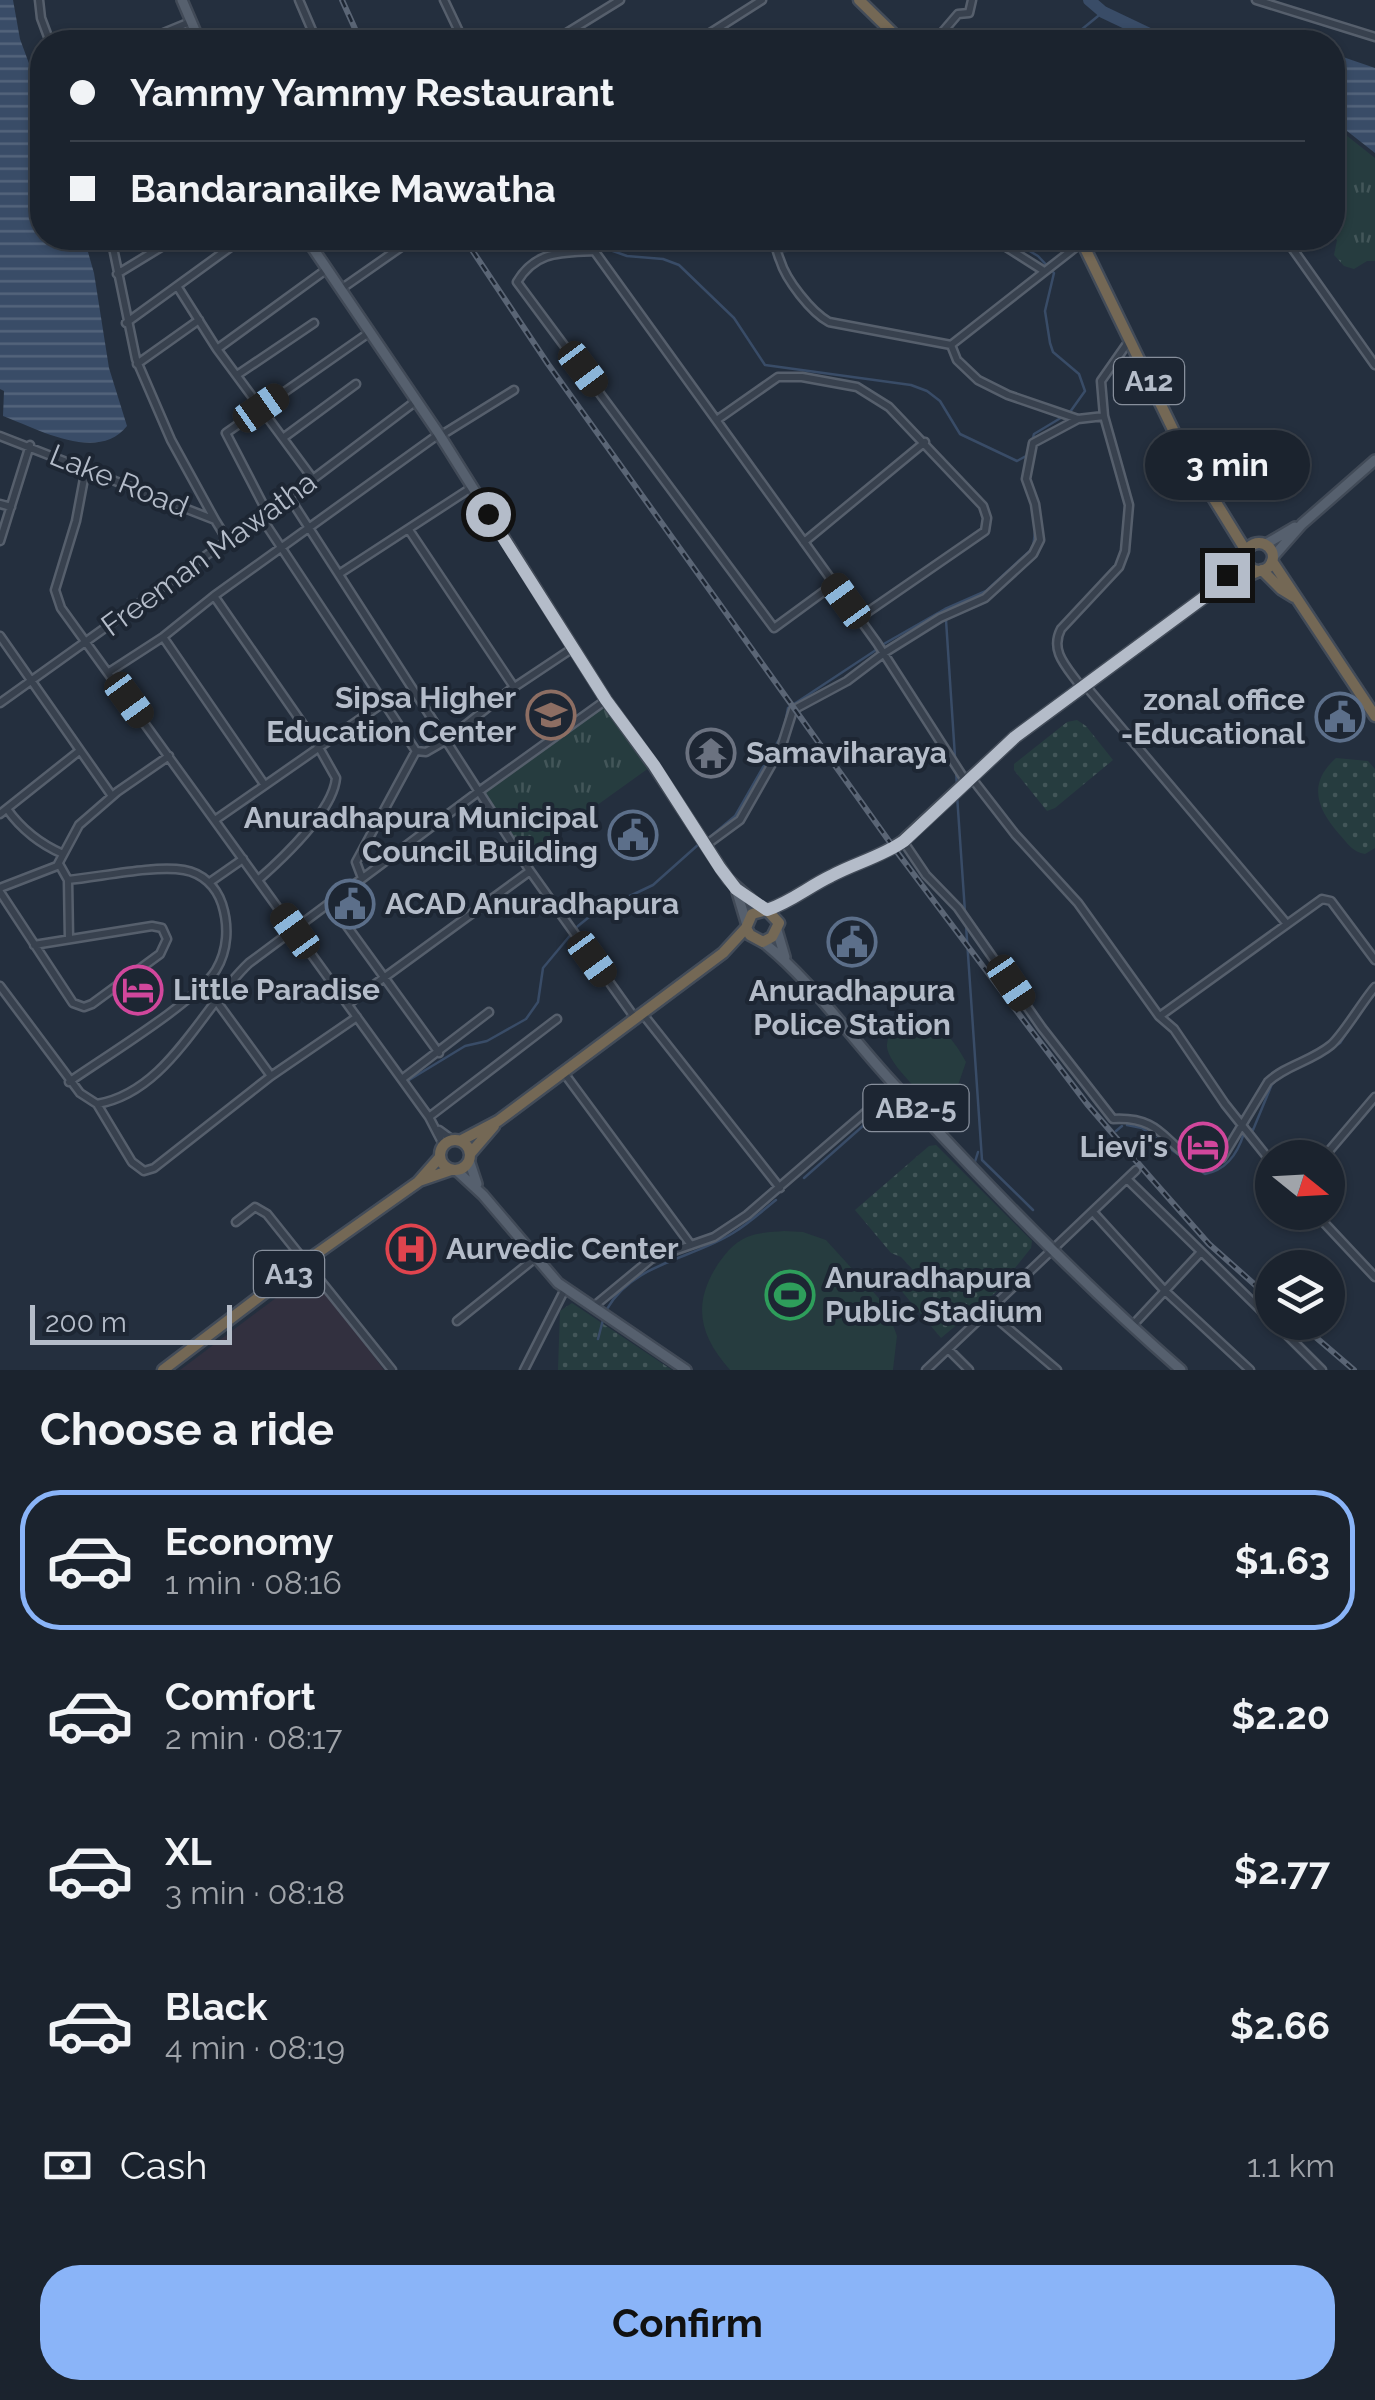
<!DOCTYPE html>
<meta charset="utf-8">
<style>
:root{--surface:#1b232e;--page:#242b36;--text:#f1f3f6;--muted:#a0a4aa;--line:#39404a;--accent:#8ab4f8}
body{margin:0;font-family:Raleway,sans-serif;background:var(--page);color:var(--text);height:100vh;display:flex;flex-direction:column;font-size:38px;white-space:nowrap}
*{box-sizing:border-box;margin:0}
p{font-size:32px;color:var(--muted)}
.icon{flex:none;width:55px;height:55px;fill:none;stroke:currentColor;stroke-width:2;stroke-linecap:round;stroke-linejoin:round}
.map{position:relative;height:1370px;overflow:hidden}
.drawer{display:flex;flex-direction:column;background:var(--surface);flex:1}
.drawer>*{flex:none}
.banner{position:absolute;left:30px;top:30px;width:1315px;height:220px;border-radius:40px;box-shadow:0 2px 8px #0004,0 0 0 2px var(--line);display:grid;align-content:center;height:220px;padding:0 40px;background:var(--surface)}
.needle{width:65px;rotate:108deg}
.fabs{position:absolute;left:1255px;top:1140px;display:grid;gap:20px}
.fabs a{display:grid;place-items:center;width:90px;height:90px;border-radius:50%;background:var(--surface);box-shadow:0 2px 8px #0004,0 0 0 2px var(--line);font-size:50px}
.scale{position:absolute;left:30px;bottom:25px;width:202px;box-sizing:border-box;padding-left:10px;border:5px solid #b4bcc9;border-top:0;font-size:28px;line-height:35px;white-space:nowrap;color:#b4bcc9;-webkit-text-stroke:8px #1d2633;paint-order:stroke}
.end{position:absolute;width:45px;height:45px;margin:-22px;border:12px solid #b4bcc9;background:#111;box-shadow:0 0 0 5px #111}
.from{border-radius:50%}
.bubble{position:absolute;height:70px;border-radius:35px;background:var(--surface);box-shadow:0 2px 8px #0004,0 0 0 2px var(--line);font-size:32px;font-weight:700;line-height:70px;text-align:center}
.car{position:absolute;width:30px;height:60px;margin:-30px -15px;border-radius:12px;box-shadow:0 0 8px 2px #0007;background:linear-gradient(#222 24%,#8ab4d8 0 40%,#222 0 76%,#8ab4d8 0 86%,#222 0)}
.banner b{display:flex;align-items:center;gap:35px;height:95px;font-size:38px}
.banner b+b{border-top:2px solid var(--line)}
.banner i{width:25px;height:25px;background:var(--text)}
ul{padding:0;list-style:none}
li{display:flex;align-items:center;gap:30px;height:140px;margin:0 20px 15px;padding:0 20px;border:5px solid transparent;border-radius:40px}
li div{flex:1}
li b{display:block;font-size:38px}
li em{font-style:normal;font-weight:700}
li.selected{border-color:var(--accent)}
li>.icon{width:90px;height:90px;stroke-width:1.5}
h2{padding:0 40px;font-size:45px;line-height:120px}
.pay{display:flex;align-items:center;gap:25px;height:110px;padding:0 40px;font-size:38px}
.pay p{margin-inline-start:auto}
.button{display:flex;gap:20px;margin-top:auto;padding:20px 40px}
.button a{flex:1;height:115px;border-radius:40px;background:var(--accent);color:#111;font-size:40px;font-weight:700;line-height:115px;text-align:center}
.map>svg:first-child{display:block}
.medical{fill:#32303f}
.grass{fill:url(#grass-tufts)}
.park{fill:url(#park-dots)}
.pitch{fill:#263c3f}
.water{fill:url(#water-rules)}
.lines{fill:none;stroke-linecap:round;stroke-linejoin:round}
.stream{stroke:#394c67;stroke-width:2.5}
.river{stroke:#394c67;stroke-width:12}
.minor-casing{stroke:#565f6c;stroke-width:11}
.major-casing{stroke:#414a57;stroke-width:14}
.highway-casing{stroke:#434c59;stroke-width:15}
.minor{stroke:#38414e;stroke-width:6}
.major{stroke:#56606e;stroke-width:9}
.highway{stroke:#746855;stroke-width:10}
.rail-casing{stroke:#5a6575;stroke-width:6}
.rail{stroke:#1d2633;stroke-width:2.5;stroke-dasharray:8;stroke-linecap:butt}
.route{stroke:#b4bcc9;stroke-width:12}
.labels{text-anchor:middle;stroke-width:8;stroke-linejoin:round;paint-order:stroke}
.shield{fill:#1d2633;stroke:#878f9c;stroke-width:2.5}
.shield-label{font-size:28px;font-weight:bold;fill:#b4bcc9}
.street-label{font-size:30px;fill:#b4bcc9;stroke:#1d2633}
.poi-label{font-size:30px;font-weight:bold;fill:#b4bcc9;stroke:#1d2633;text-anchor:start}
</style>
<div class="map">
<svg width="1375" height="1370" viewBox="0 0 1375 1370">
<defs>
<pattern id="grass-tufts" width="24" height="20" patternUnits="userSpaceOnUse" patternTransform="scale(2.5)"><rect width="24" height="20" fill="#263c3f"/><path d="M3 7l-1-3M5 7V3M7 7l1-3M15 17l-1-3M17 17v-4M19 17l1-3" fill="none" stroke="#435659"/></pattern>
<pattern id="park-dots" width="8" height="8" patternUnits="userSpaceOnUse" patternTransform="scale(2.5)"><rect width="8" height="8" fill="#263c3f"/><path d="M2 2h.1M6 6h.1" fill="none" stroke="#435659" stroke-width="1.8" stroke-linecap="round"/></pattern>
<pattern id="water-rules" width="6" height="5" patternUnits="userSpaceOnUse" patternTransform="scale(2.5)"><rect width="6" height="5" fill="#394c67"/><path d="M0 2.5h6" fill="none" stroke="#53647b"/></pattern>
</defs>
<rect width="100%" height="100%" fill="#242f3e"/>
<!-- medical -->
<path class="medical" d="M311 1272 384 1370H180L257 1312Z"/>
<!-- grass -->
<path class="grass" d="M1332 124 1375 158V261H1367L1354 269 1344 266 1334 255 1337 240 1332 235Z
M606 700 653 765 522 859 478 792Z"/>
<!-- park -->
<path class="park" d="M1077 720 1086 726 1113 760 1055 808 1047 811 1014 770V764L1067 722Z
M1336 758 1368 761 1375 769V848L1365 854C1353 852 1348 844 1340 835 1317 809 1307 784 1336 758Z
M936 1145 1032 1241 1031 1248 995 1293 941 1338 899 1288 915 1272 901 1257 891 1253 855 1210 929 1146Z
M572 1303 672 1370H558L560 1311Z"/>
<!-- pitch -->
<path class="pitch" d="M906 1017C935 1017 953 1037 966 1062L951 1106 943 1113C929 1102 884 1061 887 1044 888 1032 898 1025 906 1017Z
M784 1231 803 1232 826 1240 886 1306 897 1336 893 1370H730C699 1335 692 1304 718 1264 728 1250 736 1240 753 1235 762 1232 774 1232 784 1231Z"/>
<!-- water -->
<path class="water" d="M0 0H13L20 39 42 99V238H84L94 273 109 368 127 426C98 463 38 429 3 416L4 391 0 389Z
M1332 57H1343L1375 68V153L1333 120Z"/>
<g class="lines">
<!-- stream -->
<path class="stream" d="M295 0 313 42
M1059 42 1081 30 1103 12
M542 238 559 245H585
M1008 238 1038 256 1054 273 1045 311 1050 343 1053 352 1079 374 1085 391 1070 412
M593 244 627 256 663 259 679 265 734 318 765 365 911 385 927 391 940 401 960 434 1017 461 1026 456
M1032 441 1034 434 1064 416
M946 620 955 757
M882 645 945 609 986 591 1033 548 1035 532
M784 729 788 708 876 650
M956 770 957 787
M957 795 965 912
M710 837 735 816 781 736
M966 925 982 1160 1033 1210
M1332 1048 1340 1043 1347 1032
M409 1080 465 1046 487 1041 526 1019 538 1002 543 968 578 926 594 913 653 885 699 844
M1127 1125 1142 1128 1205 1174C1227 1170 1238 1153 1244 1133
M1248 1129 1253 1130 1272 1084 1281 1075
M1116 1131 1122 1126
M974 1165 978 1152
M804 1178 898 1095 907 1105
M607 1309C633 1263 692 1259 733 1233 748 1224 762 1211 776 1200
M598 1339 604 1316"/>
<!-- river -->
<path class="river" d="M1089 0 1103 12 1166 42"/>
<!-- minor casing -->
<g class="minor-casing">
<path id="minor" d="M39 0 41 18 50 42
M299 0 317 42
M444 0 464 42
M1256 0 1375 37
M127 42 156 36 190 22
M552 42 620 0
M696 42 762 0
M934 42 958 14 969 13 972 0
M111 238 136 359 171 440 215 520
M585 238 877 643 965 780
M723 238 735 246 744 245 750 238
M771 238C777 246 776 251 780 260 786 280 811 312 829 322L951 345
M865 238H885
M992 238 1044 271
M1285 238 1375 365
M1081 243 951 345 957 360 978 380 1008 395 1078 419 1104 416
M778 247 798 246 831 238
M595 251C562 253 536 250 517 282L774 628 834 584
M117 274 176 238
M177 286 217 349
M341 289 414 238
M126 323 243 238
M137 364 199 320
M237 375 314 323
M718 419 778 377H802L857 387 889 407 983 506 987 518 985 531 859 618
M0 436 215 520 228 541
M440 436 514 390
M283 438 356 384
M86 468 76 521 55 590 61 608 429 1117 444 1146
M313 479 217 349 327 269
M289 497 530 871 635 1018
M0 504 11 507
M267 512 226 433 370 332
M261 517 416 751 426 752 445 741 510 690 573 648
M409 530 514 687
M0 541 30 445
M804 542 925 442
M339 574 471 488
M214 596 318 746 336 778C333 811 283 858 258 880
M0 636 112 796
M163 637 264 784
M109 672 163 637 214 596 439 434
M1085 685 1287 924
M1081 687C1068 668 1049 652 1061 629L1119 567 1125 551 1129 505 1104 416 1101 381 1129 341
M0 703 313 479 416 401
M970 776 1015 834 1078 903 1159 1016 1174 1029 1225 1104 1272 1163
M7 809C22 830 40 844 63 854
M0 814 78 752
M215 820 383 703
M903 841 926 875 958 908 1042 1028 1113 1119C1168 1116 1164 1151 1207 1165L1222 1158 1268 1082C1286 1065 1312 1061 1331 1045 1343 1035 1362 1002 1375 987
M706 845 740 820 781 748 793 710 847 681 884 653 940 618 985 598 1033 554 1040 540 1035 504 1026 479 1033 443 1078 419
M59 864 68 880 69 939
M362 878 356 862 416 751
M68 880C100 877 154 865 184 870 202 873 216 886 222 904 229 926 228 950 216 970 197 1001 103 1058 69 1082
M210 882 243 859
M0 888 57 866 79 825 117 792 169 756
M0 892 73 1003 84 1007 92 1004 160 954 167 939 162 928 152 926 34 945
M331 904 439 1053
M0 986 80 1093 97 1104C168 1092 201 1008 249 963L478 792 606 700
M217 1002 271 1076
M348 1004 530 871
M642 1013 780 1188
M1160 1016 1322 899 1331 901 1375 960
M564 1073 691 1245
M402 1079 489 1012
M97 1104 132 1162 144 1171 154 1168 271 1076 357 1017
M429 1117 557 1019
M439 1130 454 1141
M1323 1158 1375 1097
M1127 1179 1272 1321
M1093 1212 1164 1290 1250 1370
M1314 1212 1375 1277
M236 1222 255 1207 267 1214 392 1370
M593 1307 651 1259 714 1237 747 1215 896 1086
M989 1312 1057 1370
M457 1321 534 1259
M1274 1322 1322 1370
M1133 1325 1201 1252
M949 1350 969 1370
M524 1370 565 1289
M926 1370 1136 1170"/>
</g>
<!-- major casing -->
<g class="major-casing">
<path id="major" d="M182 0 200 42
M306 238 439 434 606 700 653 765 728 879 762 909
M1266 544 1295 527
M1273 557 1302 524 1375 460
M737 892 746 922
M777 930 785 957
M763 942C811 980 851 1038 893 1083 984 1182 1079 1281 1181 1370
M469 1160 477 1184
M456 1170 483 1195 558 1283 686 1370"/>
</g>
<!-- highway casing -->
<g class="highway-casing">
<path id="highway" d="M859 0 902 42
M1080 238 1180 444 1246 551
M1245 557a14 14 0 1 1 28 0a14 14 0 1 1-28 0Z
M1272 561 1375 716
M1262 570 1281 589 1294 597
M1215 590 1259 571
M767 910C791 902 808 887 831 876 855 863 881 857 903 841L1015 737 1210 593 1245 558
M440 1155a15 15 0 1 1 30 0a15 15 0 1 1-30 0Z
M460 1141 498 1121 723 953 746 928 752 914 767 910 779 923 772 937 763 942 750 935 746 928
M470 1154 494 1126
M419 1181 451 1170
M163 1370 305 1262 418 1182 440 1157"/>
</g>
<!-- minor -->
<use href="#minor" class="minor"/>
<!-- major -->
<use href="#major" class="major"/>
<!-- highway -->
<use href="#highway" class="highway"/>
<!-- rail casing -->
<g class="rail-casing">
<path id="rail" d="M342 0 361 42
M464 238 548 364 894 848 1006 997 1087 1104 1150 1177 1209 1244 1272 1300
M1298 1322 1354 1370"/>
</g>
<!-- rail -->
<use href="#rail" class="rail"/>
</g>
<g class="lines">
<!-- route -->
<path class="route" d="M488 514 606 700 654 765 720 868 736 889 767 910C791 902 808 887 831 876 855 863 881 857 904 841L1015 737 1210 593 1227 575"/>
</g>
<!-- icons -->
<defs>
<g id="university-ring" transform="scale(2.5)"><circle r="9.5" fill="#1d2633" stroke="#8d6e63" stroke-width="1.5"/><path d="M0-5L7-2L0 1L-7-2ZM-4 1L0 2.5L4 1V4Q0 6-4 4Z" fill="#8d6e63"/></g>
<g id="civic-ring" transform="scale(2.5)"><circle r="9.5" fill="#1d2633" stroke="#5c6f8a" stroke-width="1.5"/><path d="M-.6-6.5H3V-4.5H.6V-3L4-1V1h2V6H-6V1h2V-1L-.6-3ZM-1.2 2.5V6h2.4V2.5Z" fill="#5c6f8a"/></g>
<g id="temple-ring" transform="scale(2.5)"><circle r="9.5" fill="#1d2633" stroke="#6b7280" stroke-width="1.5"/><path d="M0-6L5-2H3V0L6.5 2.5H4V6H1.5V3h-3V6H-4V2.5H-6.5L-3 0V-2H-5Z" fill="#6b7280"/></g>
<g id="hotel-ring" transform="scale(2.5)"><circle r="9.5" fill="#1d2633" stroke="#d1479c" stroke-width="1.5"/><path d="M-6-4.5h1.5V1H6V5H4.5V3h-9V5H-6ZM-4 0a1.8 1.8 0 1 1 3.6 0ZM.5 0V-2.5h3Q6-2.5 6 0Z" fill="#d1479c"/></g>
<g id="hospital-ring" transform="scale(2.5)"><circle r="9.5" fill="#1d2633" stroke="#e0444e" stroke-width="1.5"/><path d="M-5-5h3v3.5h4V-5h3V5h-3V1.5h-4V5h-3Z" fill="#e0444e"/></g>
<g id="stadium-ring" transform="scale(2.5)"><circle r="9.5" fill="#1d2633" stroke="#2e9e5b" stroke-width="1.5"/><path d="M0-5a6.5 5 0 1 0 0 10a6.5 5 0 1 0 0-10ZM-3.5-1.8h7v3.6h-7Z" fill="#2e9e5b"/></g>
</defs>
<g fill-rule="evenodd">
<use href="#university-ring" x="551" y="715"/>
<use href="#civic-ring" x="1340" y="717"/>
<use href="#temple-ring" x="711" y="753"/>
<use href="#civic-ring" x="633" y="835"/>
<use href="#civic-ring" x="350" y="904"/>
<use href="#civic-ring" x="852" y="942"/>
<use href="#hotel-ring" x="138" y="990"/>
<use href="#hotel-ring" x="1203" y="1147"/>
<use href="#hospital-ring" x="411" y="1249"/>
<use href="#stadium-ring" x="790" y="1295"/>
</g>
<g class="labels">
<!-- shield labels -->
<g class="shield">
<rect x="1114" y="358" width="70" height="46" rx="8"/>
<rect x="863.5" y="1085" width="105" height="46" rx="8"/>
<rect x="254" y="1251" width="70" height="46" rx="8"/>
</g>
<g class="shield-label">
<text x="1149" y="391">A12</text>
<text x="916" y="1118">AB2-5</text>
<text x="289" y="1284">A13</text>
</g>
<!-- street labels -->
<g class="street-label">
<text transform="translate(119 481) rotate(22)" y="10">Lake Road</text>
<text transform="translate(209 554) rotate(-36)" y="10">Freeman Mawatha</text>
</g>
<!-- poi labels -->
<g class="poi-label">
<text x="516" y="708" text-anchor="end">Sipsa Higher<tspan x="516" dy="34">Education Center</tspan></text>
<text x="1305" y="710" text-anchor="end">zonal office<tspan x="1305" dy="34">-Educational</tspan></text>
<text x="746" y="763">Samaviharaya</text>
<text x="598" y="828" text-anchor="end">Anuradhapura Municipal<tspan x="598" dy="34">Council Building</tspan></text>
<text x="385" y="914">ACAD Anuradhapura</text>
<text x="173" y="1000">Little Paradise</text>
<text x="852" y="1001" text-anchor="middle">Anuradhapura<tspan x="852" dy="34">Police Station</tspan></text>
<text x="1168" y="1157" text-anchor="end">Lievi's</text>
<text x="446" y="1259">Aurvedic Center</text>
<text x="825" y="1288">Anuradhapura<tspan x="825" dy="34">Public Stadium</tspan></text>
</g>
</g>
</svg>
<div class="fabs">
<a><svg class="needle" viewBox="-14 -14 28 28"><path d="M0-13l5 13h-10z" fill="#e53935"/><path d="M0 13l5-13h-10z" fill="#a0a4aa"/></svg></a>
<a><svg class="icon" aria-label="layers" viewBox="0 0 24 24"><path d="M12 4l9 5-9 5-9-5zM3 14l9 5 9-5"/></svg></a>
</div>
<div class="scale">200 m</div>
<i class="end from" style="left:488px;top:514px"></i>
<i class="end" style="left:1227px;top:575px"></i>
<div class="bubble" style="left:1145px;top:430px;width:165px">3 min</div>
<i class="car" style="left:583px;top:369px;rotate:143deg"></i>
<i class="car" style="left:261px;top:408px;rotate:55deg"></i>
<i class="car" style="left:846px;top:601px;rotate:324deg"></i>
<i class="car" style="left:129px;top:700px;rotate:144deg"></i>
<i class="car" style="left:295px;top:931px;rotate:324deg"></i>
<i class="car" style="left:592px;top:959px;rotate:144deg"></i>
<i class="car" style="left:1011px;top:983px;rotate:146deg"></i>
<div class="banner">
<b><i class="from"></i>Yammy Yammy Restaurant</b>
<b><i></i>Bandaranaike Mawatha</b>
</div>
</div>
<section class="drawer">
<h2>Choose a ride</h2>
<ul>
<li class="selected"><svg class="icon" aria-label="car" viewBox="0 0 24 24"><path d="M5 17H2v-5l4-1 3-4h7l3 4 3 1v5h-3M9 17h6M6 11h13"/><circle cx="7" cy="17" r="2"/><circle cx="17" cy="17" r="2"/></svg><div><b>Economy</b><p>1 min · 08:16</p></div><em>$1.63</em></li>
<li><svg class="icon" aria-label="car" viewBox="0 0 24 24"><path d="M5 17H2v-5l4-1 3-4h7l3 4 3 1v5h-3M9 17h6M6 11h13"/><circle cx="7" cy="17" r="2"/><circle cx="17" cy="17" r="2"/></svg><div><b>Comfort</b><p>2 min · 08:17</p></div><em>$2.20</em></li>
<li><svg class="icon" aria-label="car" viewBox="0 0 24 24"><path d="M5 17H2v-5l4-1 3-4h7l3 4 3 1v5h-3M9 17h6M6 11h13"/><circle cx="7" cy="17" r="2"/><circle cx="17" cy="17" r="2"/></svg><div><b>XL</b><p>3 min · 08:18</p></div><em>$2.77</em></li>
<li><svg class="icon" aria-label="car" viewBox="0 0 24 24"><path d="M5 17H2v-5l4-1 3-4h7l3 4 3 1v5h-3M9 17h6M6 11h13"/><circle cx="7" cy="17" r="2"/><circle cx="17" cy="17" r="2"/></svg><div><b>Black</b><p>4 min · 08:19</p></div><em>$2.66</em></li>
</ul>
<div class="pay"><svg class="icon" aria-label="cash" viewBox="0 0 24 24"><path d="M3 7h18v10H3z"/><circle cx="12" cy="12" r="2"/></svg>Cash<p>1.1 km</p></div>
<div class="button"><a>Confirm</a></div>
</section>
